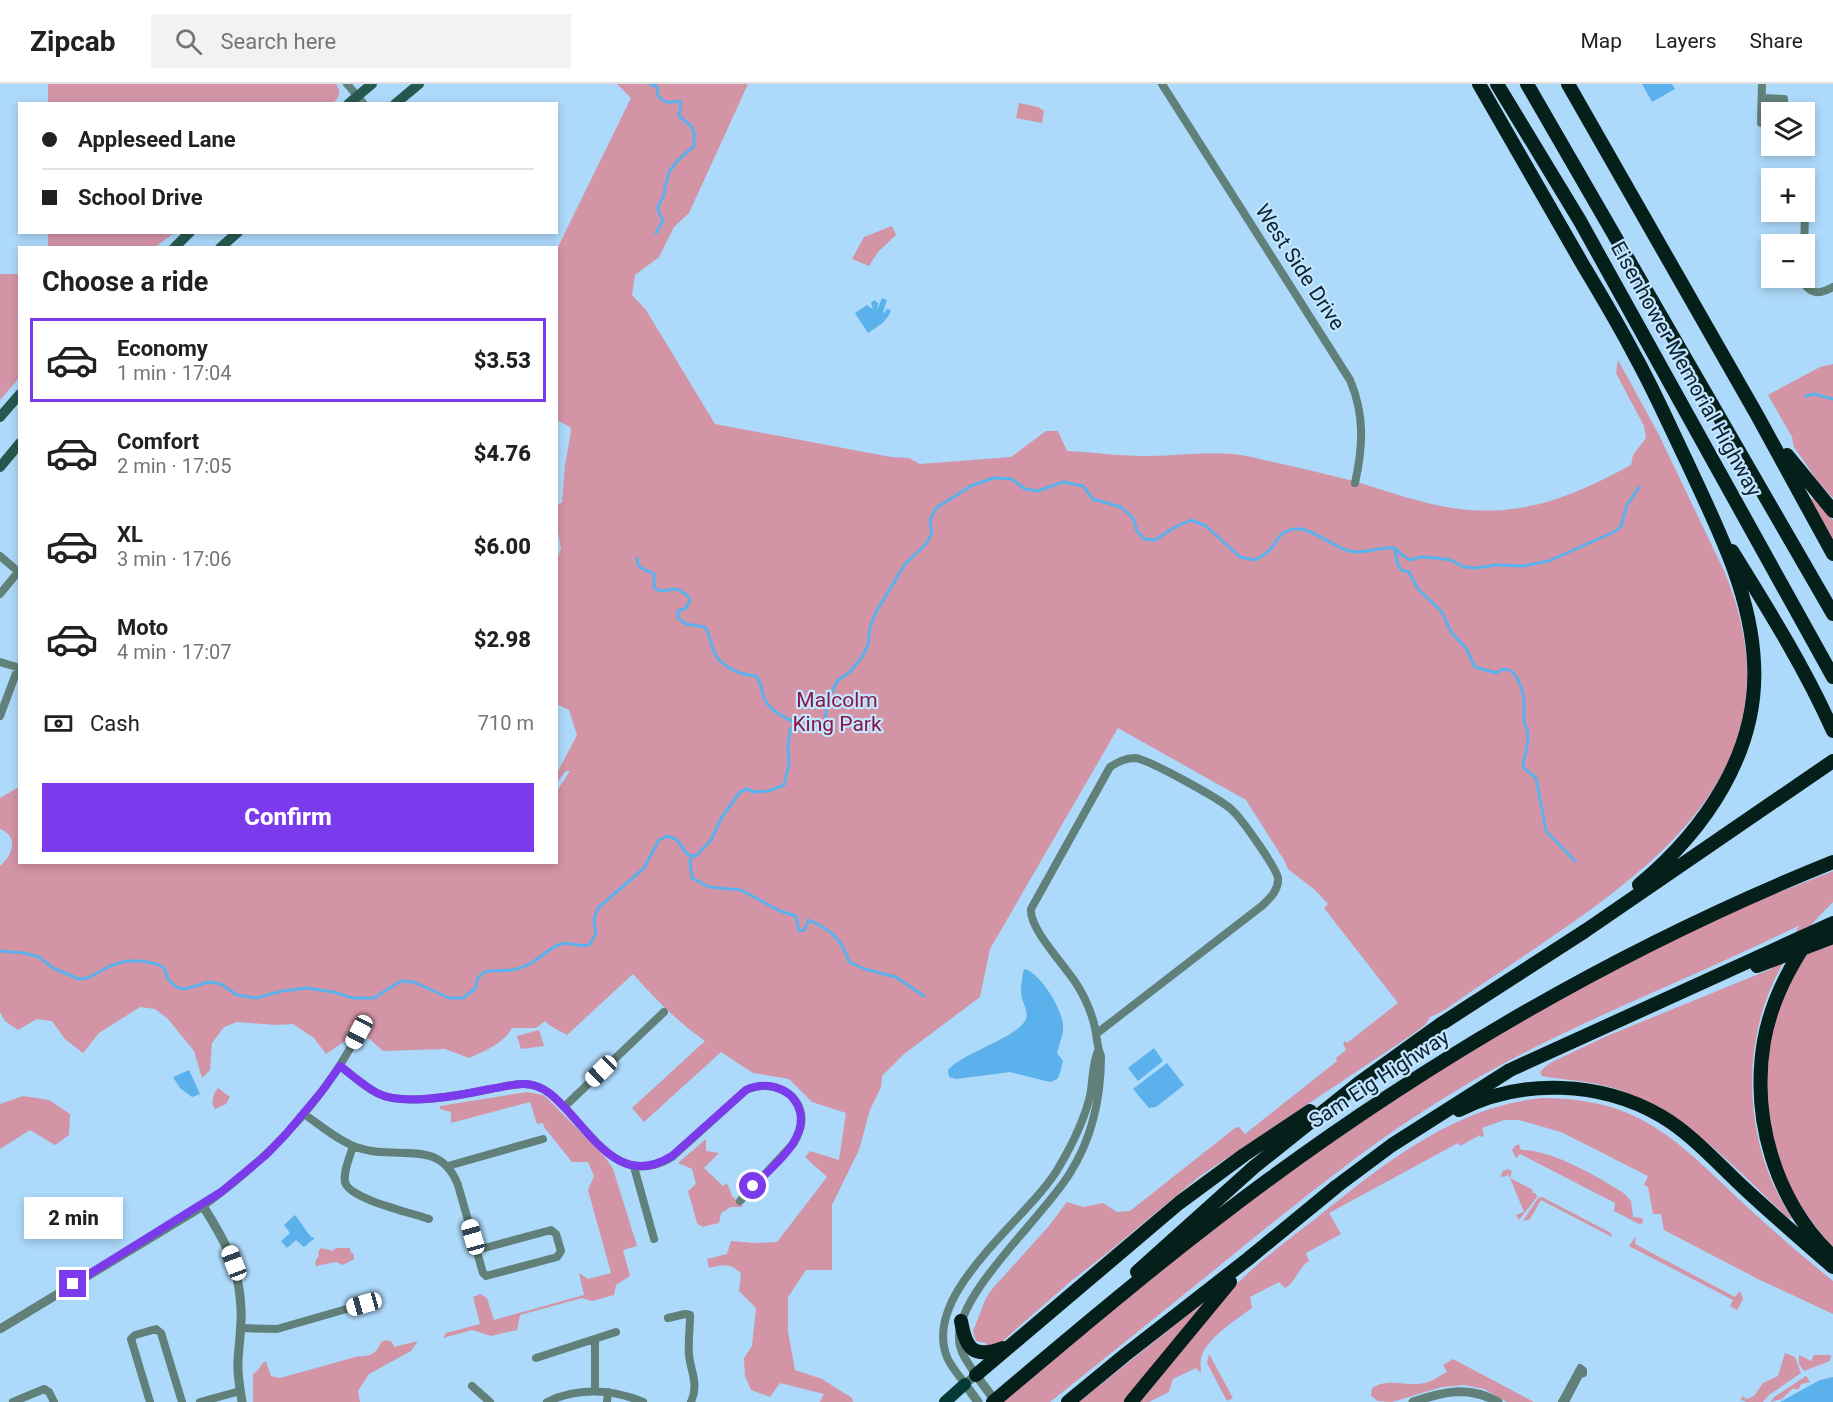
<!DOCTYPE html>
<meta charset="utf-8">
<style>
:root{--surface:#fff;--page:#f2f2f2;--text:#202124;--muted:#757577;--line:#e0e0e0;--accent:#7c3aed}
body{margin:0;font-family:Roboto,sans-serif;background:var(--page);color:var(--text);height:100vh;display:flex;flex-direction:column;font-size:22px;white-space:nowrap}
*{box-sizing:border-box;margin:0}
p{font-size:20px;color:var(--muted)}
.icon{flex:none;width:33px;height:33px;fill:none;stroke:currentColor;stroke-width:2;stroke-linecap:round;stroke-linejoin:round}
.map{position:relative;flex:1;overflow:hidden}
.drawer{position:absolute;left:18px;top:162px;width:540px;height:618px;display:flex;flex-direction:column;background:var(--surface);border-radius:0px;box-shadow:0 3px 9px #0003}
.drawer>*{flex:none}
.hud{position:absolute;left:18px;top:18px;width:540px;height:132px;border-radius:0px;box-shadow:0 3px 9px #0003;display:grid;align-content:center;height:132px;padding:0 24px;background:var(--surface)}
.controls{position:absolute;left:1761px;top:18px;display:grid;gap:12px}
.controls a{display:grid;place-items:center;width:54px;height:54px;border-radius:0px;background:var(--surface);box-shadow:0 3px 9px #0003;font-size:30px}
.end{position:absolute;width:27px;height:27px;margin:-14px;border:8px solid #7c3aed;background:#fff;box-shadow:0 0 0 3px #fff}
.from{border-radius:50%}
.bubble{position:absolute;height:42px;border-radius:0px;background:var(--surface);box-shadow:0 3px 9px #0003;font-size:20px;font-weight:800;line-height:42px;text-align:center}
.car{position:absolute;width:18px;height:36px;margin:-18px -9px;border-radius:8px;box-shadow:0 0 4px 2px #0007;background:linear-gradient(#fff 24%,#345 0 40%,#fff 0 76%,#345 0 86%,#fff 0)}
.hud b{display:flex;align-items:center;gap:21px;height:57px;font-size:22px}
.hud b+b{border-top:2px solid var(--line)}
.hud i{width:15px;height:15px;background:var(--text)}
ul{padding:0;list-style:none}
li{display:flex;align-items:center;gap:18px;height:84px;margin:0 12px 9px;padding:0 12px;border:3px solid transparent;border-radius:0px}
li div{flex:1}
li b{display:block;font-size:22px}
li em{font-style:normal;font-weight:800}
li.active{border-color:var(--accent)}
li>.icon{width:54px;height:54px;stroke-width:1.5}
h2{padding:0 24px;font-size:27px;line-height:72px}
.pay{display:flex;align-items:center;gap:15px;height:66px;padding:0 24px;font-size:22px}
.pay p{margin-inline-start:auto}
.primary-button{display:flex;gap:12px;margin-top:auto;padding:12px 24px}
.primary-button a{flex:1;height:69px;border-radius:0px;background:var(--accent);color:#fff;font-size:24px;font-weight:800;line-height:69px;text-align:center}
header{display:flex;align-items:center;gap:36px;box-sizing:border-box;height:84px;padding:0 30px;background:var(--surface);border-bottom:2px solid var(--line)}
header strong{font-size:28px}
nav{display:flex;gap:33px;margin-inline-start:auto;font-size:21px}
.search{width:420px;height:54px;background:var(--page);display:flex;align-items:center;gap:15px;box-sizing:border-box;padding:0 21px;border-radius:0px;color:var(--muted);font-size:22px}
.map>svg:first-child{display:block}
.green{fill:#d394a6}
.water{fill:#5bb1eb}
.lines{fill:none;stroke-linecap:round;stroke-linejoin:round}
.stream{stroke:#5bb1eb;stroke-width:3}
.pedestrian{stroke:#618079;stroke-width:6}
.minor{stroke:#618079;stroke-width:8}
.tertiary{stroke:#618079;stroke-width:9}
.secondary{stroke:#275850;stroke-width:10}
.primary{stroke:#033a33;stroke-width:12}
.motorway{stroke:#051f1a;stroke-width:14}
.route{stroke:#7c3aed;stroke-width:8}
.labels{text-anchor:middle;stroke-width:4.5;stroke-linejoin:round;paint-order:stroke}
.street-label{font-size:21px;fill:#0b2231;stroke:#c4e5fe}
.park-label{font-size:21px;fill:#871948;stroke:#c4e5fe}
</style>
<header>
<strong>Zipcab</strong>
<div class="search"><svg class="icon" aria-label="search" viewBox="0 0 24 24"><circle cx="10" cy="10" r="6"/><path d="M15 15l6 6"/></svg>Search here</div>
<nav><a>Map</a><a>Layers</a><a>Share</a></nav>
</header>
<div class="map">
<svg width="1833" height="1318" viewBox="0 0 1833 1318">
<rect width="100%" height="100%" fill="#add9fa"/>
<!-- green -->
<path class="green" d="M48 0H336C342 8 339 14 332 20H48Z
M617 0H748L689 129 674 143 659 173 635 191 632 211 646 226 715 340 891 373 909 374 920 380 1011 373 1046 347H1058L1067 367C1092 368 1118 372 1143 372 1179 372 1218 365 1252 373 1284 381 1320 388 1353 397 1381 405 1408 415 1436 421 1513 437 1564 417 1631 381L1633 371 1646 354 1644 342 1616 289 1618 276 1659 351 1725 489C1799 671 1674 771 1537 863 1514 879 1491 894 1469 909 1457 917 1444 928 1430 933L1425 941 1413 950 1200 1092 1106 1170 1071 1197 997 1262 986 1266V1259L976 1257 973 1247 986 1214 993 1204 1048 1143 1067 1118 1083 1123 1103 1119 1117 1128 1130 1127 1235 1044 1239 1043 1245 1050 1337 977 1336 974 1346 966 1343 959 1345 957 1347 959 1398 919 1324 824 1328 820 1315 806 1288 785 1284 776 1246 716 1118 644 990 865 980 913 904 970 882 992 881 1003 870 1026 859 1066 832 1121V1186H806L788 1213V1248L795 1286 822 1295 852 1314 853 1318H820L824 1310 780 1299 770 1313 751 1306 745 1292 744 1274 752 1262 756 1224 739 1207 741 1189C730 1179 723 1180 709 1184L707 1175 727 1170 731 1157 754 1159 777 1158 827 1093 805 1073 810 1067 839 1076 846 1029 812 1018 789 995 753 989 721 968 644 1038 632 1024 705 957C678 938 655 915 633 890L567 951 549 941 545 937 536 944H512C503 960 485 967 469 974L445 965 383 967 365 951 345 957 326 970 314 954 293 940 276 941 237 938 224 943 212 959 210 986 202 994 194 967 168 935 155 925 140 923 99 949 83 969 65 955 52 937 37 935 18 946 5 937 0 928V782C12 772 20 753 0 745V714L19 703 20 778H556L557 707 570 687H566L557 698V689L577 651 569 626 556 620V479L561 464 557 443V420L562 419 565 381 571 347 570 343 557 336V165L631 14Z
M1019 19 1038 23 1044 27 1042 39 1016 34Z
M892 142 896 151 878 168 869 182 852 175 864 153Z
M48 149V148L174 149 155 163H48Z
M0 190H20L19 294 0 316Z
M1833 280V414L1819 399 1794 363 1792 353 1768 311 1820 283Z
M1813 414 1833 436V456L1811 415Z
M1833 787V818C1813 838 1795 858 1781 883 1739 958 1743 1062 1792 1134L1789 1135C1736 1085 1682 1024 1610 1003 1588 997 1565 996 1542 992L1540 988 1545 983 1552 978 1607 952 1771 885 1800 841C1684 899 1560 942 1449 1011 1376 1055 1311 1108 1245 1161 1180 1214 1115 1266 1050 1318H1002C1082 1251 1162 1183 1245 1120 1402 1002 1574 897 1754 818 1780 807 1807 798 1833 787Z
M1833 835V1165L1797 1118 1777 1073 1766 1017V976L1779 919 1812 859Z
M539 946 544 962 521 965 517 952Z
M218 1004 230 1013 226 1020 215 1025C210 1018 213 1010 218 1004Z
M527 1008 543 1011 549 1016 605 1073 613 1085 637 1162 623 1166 630 1192 616 1201 614 1211 592 1217 582 1214 520 1231 517 1246 491 1252 472 1246 443 1254 446 1249 480 1240 473 1213 480 1210 487 1214 494 1236 584 1211 579 1189 588 1195 611 1189 588 1106 594 1092 588 1078H572L544 1043 543 1039 537 1040 530 1018 451 1039V1028L440 1025V1022Z
M23 1012 49 1016 70 1030 69 1051 55 1061 30 1046 0 1065V1020Z
M1544 1014C1642 1015 1677 1057 1743 1119 1772 1146 1802 1172 1833 1197V1230L1758 1195 1664 1146 1661 1130H1653L1648 1103 1644 1101 1648 1092 1561 1048 1519 1036H1504L1482 1044 1484 1052 1481 1053 1480 1051 1460 1062 1458 1059 1329 1129 1341 1150 1306 1169 1309 1177C1297 1185 1297 1197 1285 1204L1279 1198 1250 1213 1252 1224C1238 1234 1203 1257 1201 1275 1200 1279 1201 1285 1201 1289L1196 1284 1173 1295 1169 1308 1149 1318H1138C1169 1281 1199 1242 1231 1206 1256 1179 1286 1158 1315 1135 1383 1081 1453 1022 1544 1014Z
M706 1055V1067L719 1069 704 1084 723 1102 727 1099 732 1112 743 1123H731L721 1129 719 1139 702 1143 697 1139 688 1107 696 1100 692 1085 678 1079Z
M1519 1060 1521 1066C1553 1066 1598 1093 1625 1110L1631 1117 1633 1133 1642 1134 1643 1139 1639 1140 1614 1127 1615 1119 1520 1070 1516 1074 1512 1066 1515 1062Z
M1507 1085 1512 1087 1510 1094 1533 1106 1532 1108 1536 1110 1537 1113 1519 1136 1516 1131 1524 1128 1510 1094 1507 1089V1092L1501 1093 1502 1088Z
M1542 1113 1611 1149 1612 1153 1541 1116 1530 1135 1523 1137 1538 1114Z
M1636 1152 1635 1160 1735 1213 1740 1207 1743 1215 1737 1226 1730 1222 1733 1216 1629 1162Z
M321 1164 333 1167 336 1164H350L351 1169 354 1170V1175L343 1181 336 1178 316 1182 315 1178 319 1171 318 1168Z
M1210 1213 1124 1318H1079Z
M386 1256 392 1258 394 1263 418 1257 411 1267 369 1290 358 1307 360 1318H253V1290C260 1286 260 1280 266 1277L271 1292 280 1294 359 1272C369 1274 378 1268 381 1258Z
M1785 1269 1795 1273 1801 1289 1769 1311 1763 1318H1747L1741 1316 1742 1312 1747 1315 1754 1312 1763 1299 1778 1292Z
M1209 1270 1233 1314 1227 1317 1207 1279Z
M1799 1271 1811 1277 1814 1271H1831L1830 1277 1804 1287 1799 1280Z
M1453 1275 1534 1318H1507L1484 1305 1464 1301 1442 1303 1392 1318 1378 1317 1371 1312 1372 1304C1389 1293 1407 1303 1425 1299 1433 1297 1439 1292 1447 1288L1443 1281Z
M1806 1292 1810 1298 1801 1300 1799 1305H1792L1782 1315 1771 1318 1774 1313Z"/>
<!-- water -->
<path class="water" d="M1642 0H1672L1675 5 1652 18Z
M882 214 887 216 883 228 885 229 886 225 891 226C887 238 878 242 868 249L855 229 867 221 873 225 871 219 874 216 878 219 877 226Z
M1024 885C1040 888 1062 925 1063 941 1064 950 1059 960 1057 969L1063 977 1059 992 1057 995 1050 998 1010 988 956 995 949 993 948 986C962 969 1019 953 1026 935 1029 927 1021 917 1021 908 1021 901 1022 892 1024 885Z
M1154 964 1163 977 1138 997 1128 984Z
M1167 979 1184 1001 1156 1023 1149 1024 1133 1005Z
M189 986 200 1010 192 1013 180 1004 173 993Z
M295 1131 311 1153 315 1154 304 1163 296 1156 287 1164 281 1157 290 1149 284 1141Z
M1833 1293V1318H1780L1820 1296Z"/>
<g class="lines">
<!-- stream -->
<path class="stream" d="M650 0 657 3 658 12C666 20 668 19 679 17L681 19 679 32 691 42 694 48V62L678 76 669 88 663 113 658 122V126L663 137 656 149
M1806 312 1814 310 1833 315
M1395 466 1397 478 1401 486 1409 488 1418 505 1442 528 1451 548 1466 564 1475 583 1496 589C1514 575 1523 604 1524 618 1525 625 1523 631 1524 637 1525 642 1528 645 1528 650 1529 661 1524 672 1523 683L1536 694 1546 747 1575 777
M637 474C637 486 646 485 654 490V503L659 507 677 505 687 511 690 516 686 524 678 527V534L686 540 705 543C711 551 710 561 715 570 723 584 741 591 756 592 762 599 761 606 764 614 769 627 787 634 798 641
M692 772 690 778 692 794 709 803 741 806 780 827 796 832 799 847 804 846 809 836C831 846 842 855 849 878L865 885 896 893 924 912
M0 867 24 869 39 873 53 884 79 895 88 894 110 882 126 877H141L157 880 164 884 168 895 176 903 185 905 209 898 221 900 237 911 256 914 282 907 307 904 333 908 353 914H374L401 897 414 898 449 914H463L476 904 477 895 484 888C498 885 512 889 525 882 538 877 548 864 561 860 571 858 579 863 589 861L596 850 594 835 598 824 644 784 659 756 667 752 676 755 688 771 696 772 711 756 722 733 740 708 747 705 754 708 769 707 784 701 789 680 788 661 790 645 798 641 818 646 824 643 828 616 837 597 850 588 862 573 868 561 870 544 876 528 905 480 926 460 932 449 930 436 936 424 971 402 993 394 1012 395 1025 405 1038 407 1063 398 1083 402 1093 415 1121 423 1133 434 1137 447 1144 455 1155 456 1175 443 1191 436 1206 442 1240 473 1255 476C1260 473 1266 470 1270 466 1274 461 1277 455 1281 451 1303 432 1328 462 1349 467 1365 471 1380 462 1395 464L1402 471 1410 476 1421 473 1436 474 1451 476 1464 483 1476 484 1496 481 1523 482 1549 477 1616 447 1621 442 1627 421 1639 403"/>
<!-- pedestrian -->
<path class="pedestrian" d="M1561 1318 1580 1283 1584 1286V1290L1580 1291 1566 1318"/>
<!-- minor -->
<path class="minor" d="M347 0 364 20
M1162 0 1350 296C1365 331 1363 363 1355 399
M1762 0 1761 39H1772
M1762 14 1784 15V28
M1804 161 1805 133
M1803 194 1806 202C1815 212 1823 208 1833 203
M0 472 20 489
M0 510 18 488
M0 578 20 584
M0 632 18 584
M340 982C352 991 364 1002 377 1009 403 1023 462 1011 490 1005 505 1003 521 997 536 1002 548 1006 556 1015 564 1023 595 1055 623 1103 672 1073L746 1006C770 994 806 1009 801 1041 800 1047 797 1053 794 1059L740 1117
M564 1023 664 928
M304 1030C320 1041 337 1056 356 1063 396 1078 439 1052 458 1101L483 1189 486 1192 557 1173 561 1167 556 1150 551 1146 477 1166
M353 1062C350 1073 343 1087 345 1098 349 1115 412 1129 429 1135
M448 1082 543 1055
M634 1083 654 1155
M203 1122C267 1076 323 1018 359 948
M668 1234 685 1230 690 1231C690 1244 688 1258 689 1271 691 1288 699 1301 691 1318
M240 1244 277 1245 364 1220
M536 1274 616 1248
M976 1291C968 1279 959 1268 959 1254 957 1209 1045 1131 1070 1089 1092 1054 1101 1013 1101 972 1097 963 1097 953 1095 944 1092 930 1086 916 1079 904 1068 884 1029 846 1031 825L1110 683C1118 678 1125 674 1135 674 1148 675 1222 716 1232 726 1241 734 1276 783 1278 794 1279 806 1270 814 1263 821L1096 950
M965 1300C959 1291 951 1283 947 1273 921 1208 1030 1134 1059 1083 1072 1061 1084 1037 1090 1012 1093 998 1092 980 1098 967
M472 1302 490 1318
M595 1307V1255
M13 1318 44 1305 49 1308 54 1318
M150 1318 131 1255 135 1251 156 1245 161 1249 182 1318
M200 1318 240 1307
M547 1318C577 1303 613 1305 643 1318
M607 1318 608 1308"/>
<!-- tertiary -->
<path class="tertiary" d="M0 1245 203 1122C225 1157 239 1181 241 1225 242 1242 239 1259 238 1276 237 1290 240 1304 242 1318
M978 1318 965 1300 976 1291 996 1318
M1413 1318C1442 1308 1469 1301 1498 1318"/>
<!-- secondary -->
<path class="secondary" d="M348 20 372 0
M395 20 419 0
M174 164 190 148
M220 164 238 148
M0 333 20 310
M0 383 20 359"/>
<!-- primary -->
<path class="primary" d="M945 1318 965 1300"/>
<!-- motorway -->
<path class="motorway" d="M1479 0C1514 60 1548 121 1583 181 1601 211 1619 241 1635 272 1654 306 1670 343 1687 378 1716 441 1751 508 1754 579 1759 668 1705 746 1639 801
M1497 0 1580 137 1833 593
M1527 0 1833 530
M1568 0 1757 331 1833 470
M1787 371 1833 427
M1732 467C1768 525 1805 584 1833 647
M1813 849C1790 881 1771 918 1764 957 1751 1034 1775 1116 1831 1171
M1757 882 1833 853
M1459 1026C1521 994 1601 997 1661 1032 1692 1050 1718 1080 1744 1104 1773 1131 1803 1157 1833 1183
M1137 1188 1254 1083 1359 999 1441 940 1585 847 1833 677
M961 1237C966 1265 973 1275 1003 1264
M976 1291 1179 1119 1244 1071 1310 1027
M993 1318C1083 1242 1173 1166 1268 1096 1442 968 1632 859 1833 778
M1068 1318 1125 1271 1248 1175 1337 1102 1392 1061 1510 986 1833 839
M1131 1318 1230 1198"/>
</g>
<g class="lines">
<!-- route -->
<path class="route" d="M73 1200 221 1108 266 1071 286 1050 322 1007 340 982C352 991 364 1002 377 1009 403 1023 462 1011 490 1005 505 1003 521 997 536 1002 549 1006 558 1017 568 1027 597 1059 624 1102 672 1072L746 1006C760 1000 773 1000 786 1008 791 1011 795 1016 798 1022 812 1053 773 1082 753 1102"/>
</g>
<g class="labels">
<!-- street labels -->
<g class="street-label">
<text transform="translate(1300 183) rotate(57)" y="7">West Side Drive</text>
<text transform="translate(1686 285) rotate(61)" y="7">Eisenhower Memorial Highway</text>
<text transform="translate(1379 995) rotate(-33)" y="7">Sam Eig Highway</text>
</g>
<!-- park labels -->
<g class="park-label">
<text x="837" y="623">Malcolm<tspan x="837" dy="24">King Park</tspan></text>
</g>
</g>
</svg>
<div class="controls">
<a><svg class="icon" aria-label="layers" viewBox="0 0 24 24"><path d="M12 4l9 5-9 5-9-5zM3 14l9 5 9-5"/></svg></a>
<a>+</a>
<a>−</a>
</div>
<i class="end from" style="left:753px;top:1102px"></i>
<i class="end" style="left:73px;top:1200px"></i>
<div class="bubble" style="left:24px;top:1113px;width:99px">2 min</div>
<i class="car" style="left:359px;top:948px;rotate:208deg"></i>
<i class="car" style="left:601px;top:987px;rotate:226deg"></i>
<i class="car" style="left:473px;top:1153px;rotate:344deg"></i>
<i class="car" style="left:234px;top:1179px;rotate:339deg"></i>
<i class="car" style="left:364px;top:1220px;rotate:254deg"></i>
<div class="hud">
<b><i class="from"></i>Appleseed Lane</b>
<b><i></i>School Drive</b>
</div>
<section class="drawer">
<h2>Choose a ride</h2>
<ul>
<li class="active"><svg class="icon" aria-label="car" viewBox="0 0 24 24"><path d="M5 17H2v-5l4-1 3-4h7l3 4 3 1v5h-3M9 17h6M6 11h13"/><circle cx="7" cy="17" r="2"/><circle cx="17" cy="17" r="2"/></svg><div><b>Economy</b><p>1 min · 17:04</p></div><em>$3.53</em></li>
<li><svg class="icon" aria-label="car" viewBox="0 0 24 24"><path d="M5 17H2v-5l4-1 3-4h7l3 4 3 1v5h-3M9 17h6M6 11h13"/><circle cx="7" cy="17" r="2"/><circle cx="17" cy="17" r="2"/></svg><div><b>Comfort</b><p>2 min · 17:05</p></div><em>$4.76</em></li>
<li><svg class="icon" aria-label="car" viewBox="0 0 24 24"><path d="M5 17H2v-5l4-1 3-4h7l3 4 3 1v5h-3M9 17h6M6 11h13"/><circle cx="7" cy="17" r="2"/><circle cx="17" cy="17" r="2"/></svg><div><b>XL</b><p>3 min · 17:06</p></div><em>$6.00</em></li>
<li><svg class="icon" aria-label="car" viewBox="0 0 24 24"><path d="M5 17H2v-5l4-1 3-4h7l3 4 3 1v5h-3M9 17h6M6 11h13"/><circle cx="7" cy="17" r="2"/><circle cx="17" cy="17" r="2"/></svg><div><b>Moto</b><p>4 min · 17:07</p></div><em>$2.98</em></li>
</ul>
<div class="pay"><svg class="icon" aria-label="cash" viewBox="0 0 24 24"><path d="M3 7h18v10H3z"/><circle cx="12" cy="12" r="2"/></svg>Cash<p>710 m</p></div>
<div class="primary-button"><a>Confirm</a></div>
</section>
</div>
